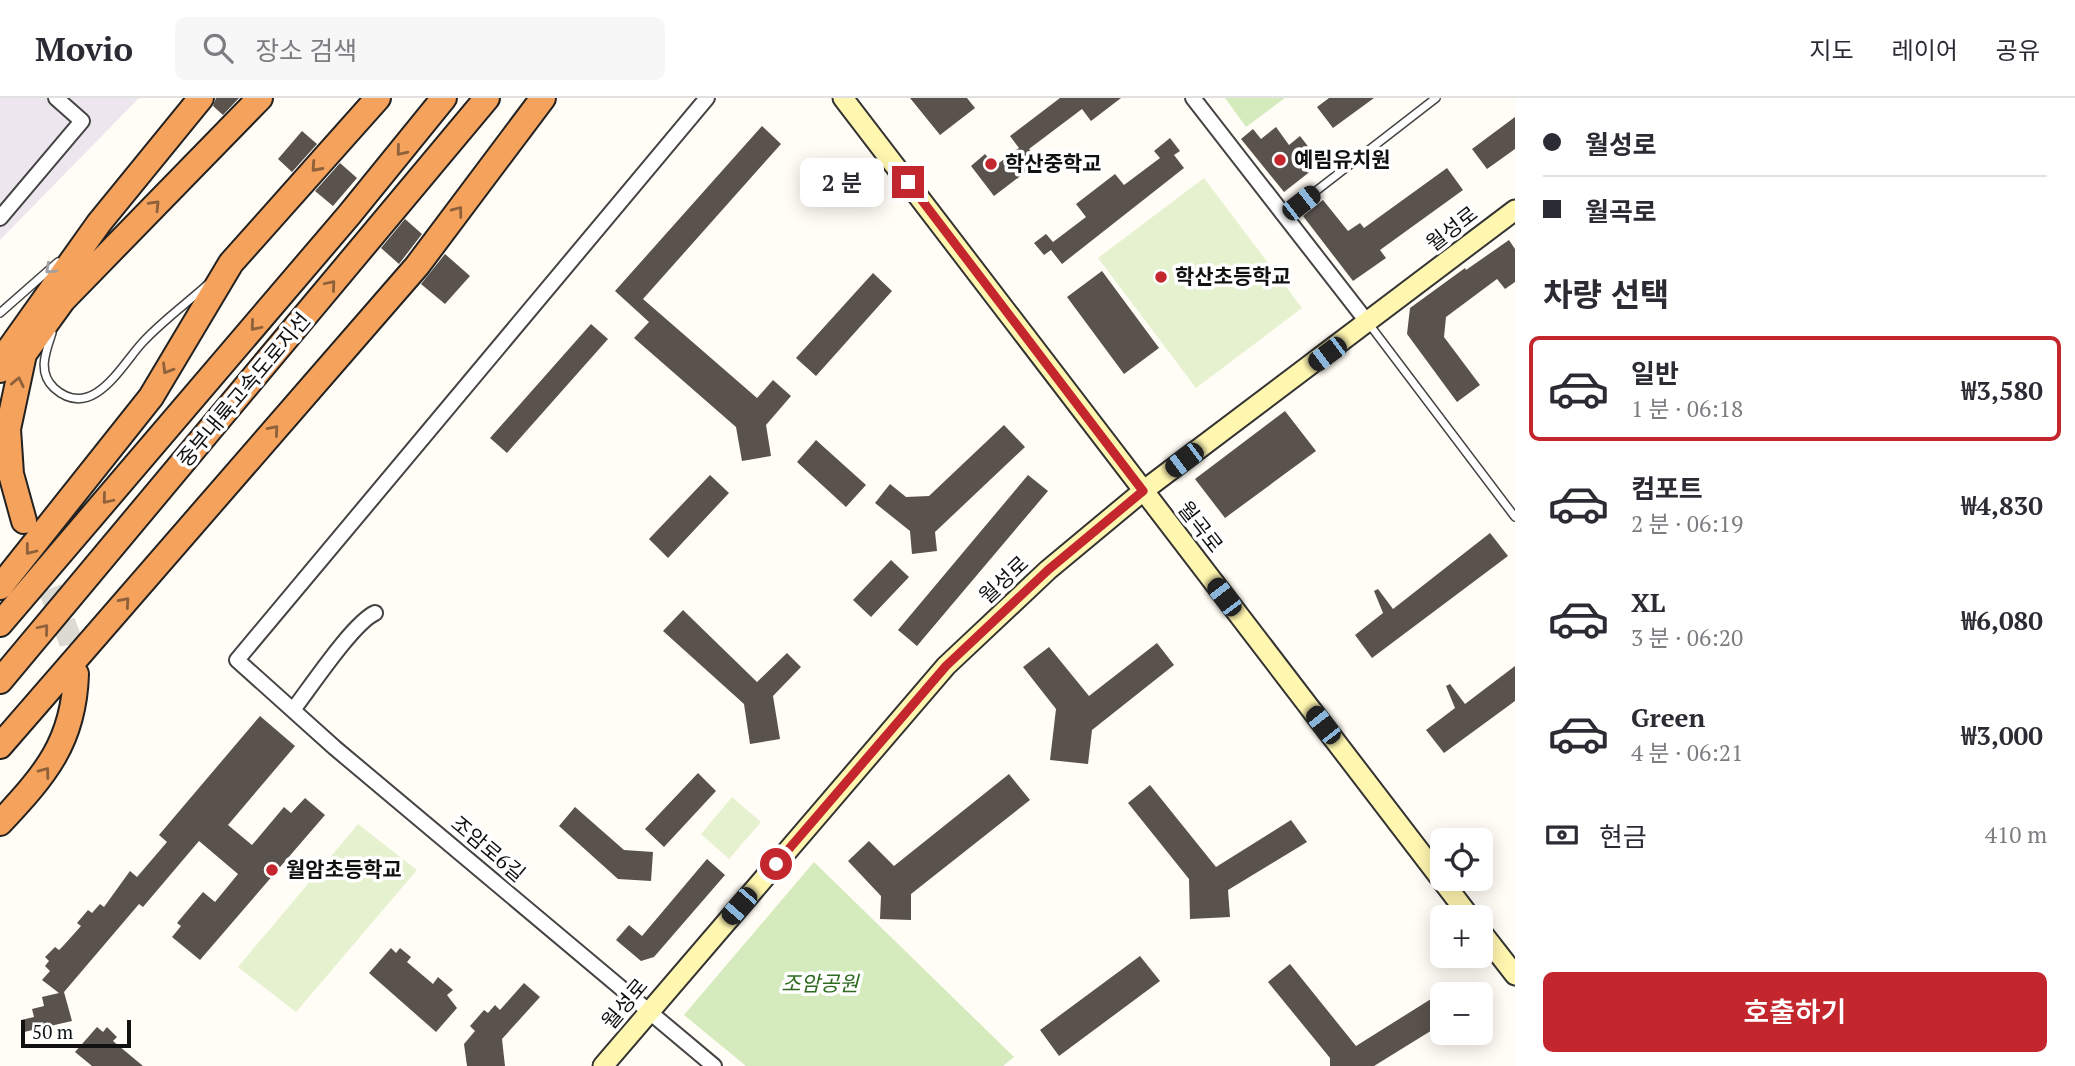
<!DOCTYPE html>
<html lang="ko">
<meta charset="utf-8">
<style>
:root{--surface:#fff;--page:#f7f7f7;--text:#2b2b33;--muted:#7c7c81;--line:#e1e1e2;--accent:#c4262e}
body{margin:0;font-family:"PT Serif","Noto Sans KR",serif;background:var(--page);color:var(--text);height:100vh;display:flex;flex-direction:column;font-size:26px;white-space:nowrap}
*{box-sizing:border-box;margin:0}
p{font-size:23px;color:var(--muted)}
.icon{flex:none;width:38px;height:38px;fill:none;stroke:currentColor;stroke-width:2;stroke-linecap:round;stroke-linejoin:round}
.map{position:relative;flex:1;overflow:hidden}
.drawer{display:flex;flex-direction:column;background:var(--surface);width:560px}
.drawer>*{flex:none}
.top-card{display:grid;align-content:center;height:154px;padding:0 28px;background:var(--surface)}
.buttons{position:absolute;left:1430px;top:730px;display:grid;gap:14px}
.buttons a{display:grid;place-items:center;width:63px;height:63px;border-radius:10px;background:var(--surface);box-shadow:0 4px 18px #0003;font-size:35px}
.scale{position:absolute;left:21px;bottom:18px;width:110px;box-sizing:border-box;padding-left:7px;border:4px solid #111;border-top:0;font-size:19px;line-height:24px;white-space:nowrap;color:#111;-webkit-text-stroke:5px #fff;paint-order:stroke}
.end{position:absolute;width:32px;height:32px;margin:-16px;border:9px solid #c4262e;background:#fff;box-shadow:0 0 0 4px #fff}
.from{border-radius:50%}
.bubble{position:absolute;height:49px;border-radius:10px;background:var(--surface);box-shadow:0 4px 18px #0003;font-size:23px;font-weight:600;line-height:49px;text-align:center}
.car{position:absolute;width:21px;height:42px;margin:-21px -10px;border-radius:9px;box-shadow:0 0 5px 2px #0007;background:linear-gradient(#222 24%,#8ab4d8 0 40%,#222 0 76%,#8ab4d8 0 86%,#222 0)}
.top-card b{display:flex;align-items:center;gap:24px;height:66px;font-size:26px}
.top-card b+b{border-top:2px solid var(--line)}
.top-card i{width:18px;height:18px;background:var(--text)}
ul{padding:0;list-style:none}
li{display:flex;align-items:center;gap:21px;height:105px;margin:0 14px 10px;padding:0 14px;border:4px solid transparent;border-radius:10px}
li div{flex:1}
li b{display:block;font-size:26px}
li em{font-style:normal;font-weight:600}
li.current{border-color:var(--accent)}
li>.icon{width:63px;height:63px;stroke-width:1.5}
h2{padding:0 28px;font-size:32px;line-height:84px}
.pay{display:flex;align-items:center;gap:18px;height:77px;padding:0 28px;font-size:26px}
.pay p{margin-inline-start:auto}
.action{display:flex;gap:14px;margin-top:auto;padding:14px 28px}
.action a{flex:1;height:80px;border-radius:10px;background:var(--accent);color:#fff;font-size:28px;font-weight:600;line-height:80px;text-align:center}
header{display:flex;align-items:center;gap:42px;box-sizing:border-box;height:98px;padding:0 35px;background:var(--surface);border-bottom:2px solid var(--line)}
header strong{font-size:33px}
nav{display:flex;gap:38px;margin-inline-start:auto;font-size:24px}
.search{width:490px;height:63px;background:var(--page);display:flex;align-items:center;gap:18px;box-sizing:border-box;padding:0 24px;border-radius:10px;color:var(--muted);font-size:26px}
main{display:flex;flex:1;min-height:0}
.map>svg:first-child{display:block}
.industrial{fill:#eee6ef}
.green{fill:#d5ebbd}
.pitch{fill:#e6f2cf}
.building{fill:#5a524d}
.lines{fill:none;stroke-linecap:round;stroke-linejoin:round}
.highway-tunnel{stroke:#dbdad3;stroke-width:24;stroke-dasharray:24 12;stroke-linecap:butt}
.lane-casing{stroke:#444;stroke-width:10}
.street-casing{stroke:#444;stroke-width:18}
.secondary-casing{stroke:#333;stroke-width:23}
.highway-casing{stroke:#222;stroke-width:28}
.lane{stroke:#fff;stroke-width:7}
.street{stroke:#fff;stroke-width:14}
.secondary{stroke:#fff6b0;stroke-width:19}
.highway{stroke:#f5a25d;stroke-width:24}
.oneway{stroke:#8e613b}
.oneway2{stroke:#a0a0a0}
.route{stroke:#c4262e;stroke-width:9}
.poi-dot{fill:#c4262e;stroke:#fff;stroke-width:2.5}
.labels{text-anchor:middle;stroke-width:7;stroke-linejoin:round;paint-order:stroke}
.poi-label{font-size:21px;font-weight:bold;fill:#111;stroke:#fff;text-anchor:start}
.street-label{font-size:21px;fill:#111;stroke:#fff}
.park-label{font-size:21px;font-style:italic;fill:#2f6b1f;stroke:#fff}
</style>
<header>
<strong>Movio</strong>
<div class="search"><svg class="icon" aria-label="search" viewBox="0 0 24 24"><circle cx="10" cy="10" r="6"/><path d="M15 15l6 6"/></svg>장소 검색</div>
<nav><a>지도</a><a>레이어</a><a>공유</a></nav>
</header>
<main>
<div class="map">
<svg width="1515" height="968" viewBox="0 0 1515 968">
<rect width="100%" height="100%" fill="#fffdf5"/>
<!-- industrial -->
<path class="industrial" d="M0 0H139L0 142Z"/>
<!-- green -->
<path class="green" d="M1225 0H1285L1246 29Z
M814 764 1014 959 1003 968H746L684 917Z"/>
<!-- pitch -->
<path class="pitch" d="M1204 80 1302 210 1196 290 1098 160Z
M732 699 761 724 729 761 701 736Z
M358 726 417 772 296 914 238 869Z"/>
<!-- building -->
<path class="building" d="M216 0H239L223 17 213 8Z
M910 0H967L975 10 940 37Z
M1060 0H1121L1091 23 1082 11 1029 51 1039 64 994 98 971 68 985 56 995 68 1019 50 1010 38Z
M1329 0H1374L1333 30 1317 9Z
M1515 19V51L1487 71 1472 51Z
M762 28 781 46 643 201 757 300 773 282 791 298 766 327 771 358 742 363 736 329 634 240 649 224 615 193Z
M1276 29 1289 47 1300 38 1321 65 1284 94 1241 41 1253 31 1261 41Z
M302 33 317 46 292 74 278 61Z
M1170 40 1180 53 1174 57 1184 70 1062 166 1051 152 1044 157 1034 145 1046 136 1053 144 1086 119 1076 106 1115 76 1124 87 1160 60 1154 53Z
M340 65 357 80 333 108 315 93Z
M1447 70 1463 92 1380 152 1386 160 1353 183 1303 118 1323 102 1348 133 1360 125 1364 130Z
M405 121 422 136 399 166 381 150Z
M1509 142 1515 151V184L1505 191 1497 181 1446 219 1444 239 1480 287 1457 304 1407 236 1410 210 1465 170 1466 172Z
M445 156 470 178 445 206 421 186Z
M1102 173 1159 250 1124 276 1067 199Z
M873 175 892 193 816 278 796 260Z
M591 226 608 241 507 355 490 340Z
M1285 313 1316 353 1225 420 1195 381Z
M1004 327 1025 349 935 434 937 453 912 456 910 433 875 405 890 386 906 399 929 398Z
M816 342 866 387 846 409 797 364Z
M710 377 729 395 668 460 649 441Z
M1028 377 1048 393 917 548 898 532Z
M1490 435 1508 458 1372 560 1355 537 1383 515 1374 493 1378 491 1393 511Z
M891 462 909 479 871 519 853 502Z
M683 512 757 584 787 555 801 569 773 598 780 641 750 646 744 606 663 533Z
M1157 545 1174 567 1092 632 1088 666 1050 662 1056 611 1023 569 1049 549 1089 598Z
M1515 568V603L1444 655 1426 632 1455 610 1446 588 1450 586 1465 606Z
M260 618 295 648 228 727 252 747 284 709 291 715 305 700 325 717 200 862 172 839 181 828 177 825 203 794 215 804 238 776 199 743 143 809 139 806 64 894 72 923 24 934 21 922 34 919 32 911 44 908 42 899 59 895 42 882 50 873 45 868 49 863 45 859 55 849 59 852 64 847 81 828 77 825 88 812 92 815 100 806 104 809 130 773 137 779 167 744 159 737Z
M698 675 716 693 664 749 645 731Z
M1009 676 1030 702 911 796V822L880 821 881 798 848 763 869 743 894 768Z
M1150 687 1216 769 1291 722 1307 744 1228 792 1230 819 1190 821 1189 781 1128 705Z
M575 709 624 752 653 754 651 783 618 781 559 728Z
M707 761 725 777 654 859 641 863 616 842 629 827 642 838Z
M391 850 396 855 400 850 411 859 407 864 433 886 438 879 453 892 447 897 457 910 436 934 369 875Z
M1140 858 1160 883 1059 958 1040 932Z
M1290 866 1356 948 1431 901 1442 916V926L1374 968H1330V960L1268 884Z
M524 885 540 899 502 941 505 968H467L464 946 475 933 470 928 484 912 488 915 495 907 500 912Z
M97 929 103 934 107 929 117 939 113 943 143 968H92L75 954Z"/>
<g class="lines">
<!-- highway-tunnel -->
<path class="highway-tunnel" d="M37 457 71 544 76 576"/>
<!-- lane casing -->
<g class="lane-casing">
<path id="lane" d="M1285 117 1436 0
M0 215 58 164
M1369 226 1515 419
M52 235C46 253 37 274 54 290 92 324 121 268 142 245 161 224 186 206 207 187"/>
</g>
<!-- street casing -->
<g class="street-casing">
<path id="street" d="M707 0 237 562 335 650 714 968
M1193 0 1368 225
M0 120 82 23 56 0
M293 612C310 590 353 525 375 515"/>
</g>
<!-- secondary casing -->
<g class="secondary-casing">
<path id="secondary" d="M843 0 1470 819
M1480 832 1515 877
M603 968 946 568 1048 472 1143 393 1515 112"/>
</g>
<!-- highway casing -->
<g class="highway-casing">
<path id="highway" d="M0 272 10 250 99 125 201 0
M24 423 11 376 8 331 24 256 63 202 260 0
M0 489 151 299 231 165 378 0
M0 526 349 117 444 0
M0 583 487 0
M0 648 417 168 543 0
M0 725C45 677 74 644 76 576"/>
</g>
<!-- lane -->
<use href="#lane" class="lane"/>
<!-- street -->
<use href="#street" class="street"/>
<!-- secondary -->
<use href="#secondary" class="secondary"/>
<!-- highway -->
<use href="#highway" class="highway"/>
</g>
<!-- one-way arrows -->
<defs><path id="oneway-chevron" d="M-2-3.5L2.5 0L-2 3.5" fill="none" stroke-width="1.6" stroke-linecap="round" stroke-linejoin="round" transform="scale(1.75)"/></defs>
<g class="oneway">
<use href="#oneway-chevron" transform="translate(401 53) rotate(129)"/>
<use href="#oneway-chevron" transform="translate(316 69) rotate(132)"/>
<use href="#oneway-chevron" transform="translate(155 107) rotate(-46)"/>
<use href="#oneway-chevron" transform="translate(458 113) rotate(-53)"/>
<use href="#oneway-chevron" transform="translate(331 187) rotate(-50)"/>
<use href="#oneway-chevron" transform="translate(255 228) rotate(130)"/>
<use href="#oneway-chevron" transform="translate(167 271) rotate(121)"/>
<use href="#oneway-chevron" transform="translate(18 284) rotate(-78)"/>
<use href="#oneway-chevron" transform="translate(274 332) rotate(-49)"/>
<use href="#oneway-chevron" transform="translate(107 401) rotate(130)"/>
<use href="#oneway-chevron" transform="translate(30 452) rotate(128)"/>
<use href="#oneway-chevron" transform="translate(125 504) rotate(-49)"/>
<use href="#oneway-chevron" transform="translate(44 531) rotate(-50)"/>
<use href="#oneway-chevron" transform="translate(45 674) rotate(-53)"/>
</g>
<use class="oneway2" href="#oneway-chevron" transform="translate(50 171) rotate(138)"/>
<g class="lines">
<!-- route -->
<path class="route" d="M776 766 946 568 1048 472 1143 393 908 84"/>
</g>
<!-- markers -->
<g class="poi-dot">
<circle cx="1280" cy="62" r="7"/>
<circle cx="991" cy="66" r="7"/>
<circle cx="1161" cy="179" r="7"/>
<circle cx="272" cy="772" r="7"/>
</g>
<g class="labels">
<!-- poi labels -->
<g class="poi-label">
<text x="1294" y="69">예림유치원</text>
<text x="1005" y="73">학산중학교</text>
<text x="1175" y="186">학산초등학교</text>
<text x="286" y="779">월암초등학교</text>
</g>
<!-- street labels -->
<g class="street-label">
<text transform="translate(1452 131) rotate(-38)" y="7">월성로</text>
<text transform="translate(244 292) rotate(-50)" y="7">중부내륙고속도로지선</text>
<text transform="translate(1200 429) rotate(52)" y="7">월곡로</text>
<text transform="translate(1004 482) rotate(-43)" y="7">월성로</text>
<text transform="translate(488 751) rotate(40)" y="7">조암로6길</text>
<text transform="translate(625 906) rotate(-50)" y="7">월성로</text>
</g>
<!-- park labels -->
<g class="park-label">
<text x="820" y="893">조암공원</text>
</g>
</g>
</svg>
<div class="buttons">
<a><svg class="icon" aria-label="locate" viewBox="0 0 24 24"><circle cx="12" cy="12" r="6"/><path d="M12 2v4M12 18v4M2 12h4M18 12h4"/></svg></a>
<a>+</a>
<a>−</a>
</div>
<div class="scale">50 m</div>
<i class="end from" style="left:776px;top:766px"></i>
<i class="end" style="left:908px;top:84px"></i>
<div class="bubble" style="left:800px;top:60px;width:84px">2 분</div>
<i class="car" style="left:1301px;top:105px;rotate:52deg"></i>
<i class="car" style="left:1327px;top:256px;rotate:233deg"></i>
<i class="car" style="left:1184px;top:362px;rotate:233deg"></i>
<i class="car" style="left:1224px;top:499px;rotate:323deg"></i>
<i class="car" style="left:1323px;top:627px;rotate:322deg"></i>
<i class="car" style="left:739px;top:808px;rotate:221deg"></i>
</div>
<section class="drawer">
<div class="top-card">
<b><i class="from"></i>월성로</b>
<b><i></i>월곡로</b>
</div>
<h2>차량 선택</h2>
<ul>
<li class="current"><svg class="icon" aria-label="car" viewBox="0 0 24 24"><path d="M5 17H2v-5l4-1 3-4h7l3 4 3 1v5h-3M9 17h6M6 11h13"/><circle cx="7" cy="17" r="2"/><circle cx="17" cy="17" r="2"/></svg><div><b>일반</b><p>1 분 · 06:18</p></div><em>₩3,580</em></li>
<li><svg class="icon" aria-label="car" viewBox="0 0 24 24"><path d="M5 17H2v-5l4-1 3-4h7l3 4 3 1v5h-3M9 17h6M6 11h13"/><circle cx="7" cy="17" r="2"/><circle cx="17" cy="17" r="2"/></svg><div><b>컴포트</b><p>2 분 · 06:19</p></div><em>₩4,830</em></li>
<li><svg class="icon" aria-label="car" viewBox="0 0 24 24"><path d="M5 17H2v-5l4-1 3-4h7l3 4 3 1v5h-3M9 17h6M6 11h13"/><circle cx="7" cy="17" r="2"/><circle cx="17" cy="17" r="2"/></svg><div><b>XL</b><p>3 분 · 06:20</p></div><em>₩6,080</em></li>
<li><svg class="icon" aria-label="car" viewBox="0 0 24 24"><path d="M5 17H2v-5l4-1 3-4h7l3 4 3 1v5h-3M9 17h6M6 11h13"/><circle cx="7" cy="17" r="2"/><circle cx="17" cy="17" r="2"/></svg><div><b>Green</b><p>4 분 · 06:21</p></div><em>₩3,000</em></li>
</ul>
<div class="pay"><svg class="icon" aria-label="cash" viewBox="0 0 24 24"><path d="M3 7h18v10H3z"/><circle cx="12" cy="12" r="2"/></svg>현금<p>410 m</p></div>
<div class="action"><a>호출하기</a></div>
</section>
</main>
